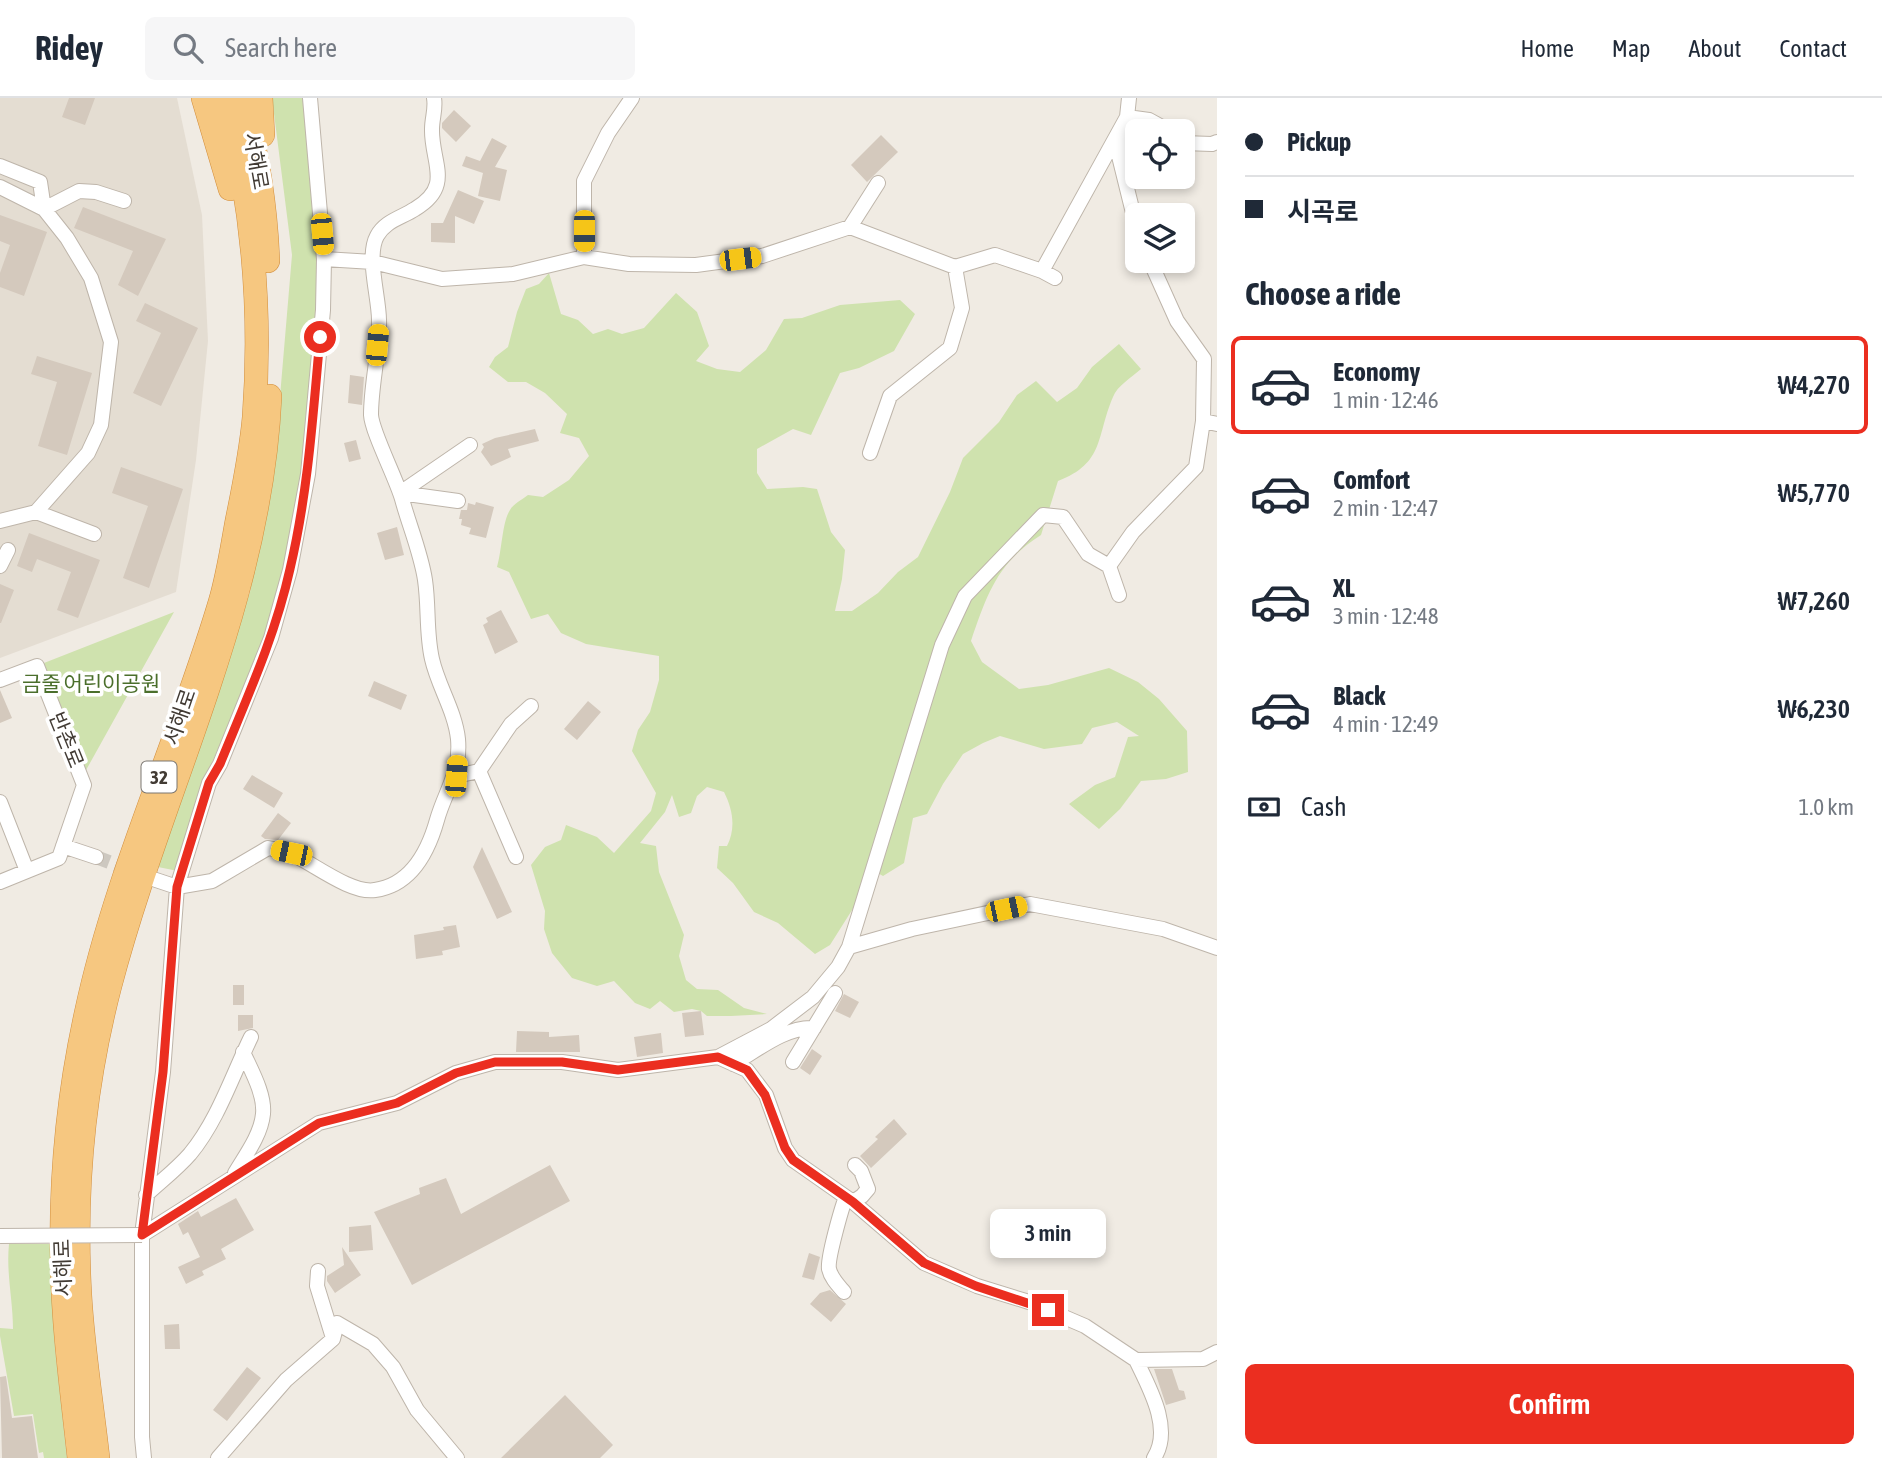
<!DOCTYPE html>
<meta charset="utf-8">
<style>
:root{--surface:#fff;--page:#f6f6f7;--text:#1f2937;--muted:#747a83;--line:#e0e1e3;--accent:#eb2e20}
body{margin:0;font-family:"Asap Condensed","Noto Sans KR",sans-serif;background:var(--page);color:var(--text);height:100vh;display:flex;flex-direction:column;font-size:26px;white-space:nowrap}
*{box-sizing:border-box;margin:0}
p{font-size:23px;color:var(--muted)}
.icon{flex:none;width:38px;height:38px;fill:none;stroke:currentColor;stroke-width:2;stroke-linecap:round;stroke-linejoin:round}
.map{position:relative;flex:1;overflow:hidden}
.drawer{display:flex;flex-direction:column;background:var(--surface);width:665px}
.drawer>*{flex:none}
.guide{display:grid;align-content:center;height:154px;padding:0 28px;background:var(--surface)}
.tools{position:absolute;left:1125px;top:21px;display:grid;gap:14px}
.tools a{display:grid;place-items:center;width:70px;height:70px;border-radius:10px;background:var(--surface);box-shadow:0 4px 10px #0003;font-size:35px}
.end{position:absolute;width:32px;height:32px;margin:-16px;border:9px solid #eb2e20;background:#fff;box-shadow:0 0 0 4px #fff}
.from{border-radius:50%}
.bubble{position:absolute;height:49px;border-radius:10px;background:var(--surface);box-shadow:0 4px 10px #0003;font-size:23px;font-weight:600;line-height:49px;text-align:center}
.car{position:absolute;width:21px;height:42px;margin:-21px -10px;border-radius:9px;box-shadow:0 0 5px 2px #0007;background:linear-gradient(#f5c518 24%,#345 0 40%,#f5c518 0 76%,#345 0 86%,#f5c518 0)}
.guide b{display:flex;align-items:center;gap:24px;height:66px;font-size:26px}
.guide b+b{border-top:2px solid var(--line)}
.guide i{width:18px;height:18px;background:var(--text)}
ul{padding:0;list-style:none}
li{display:flex;align-items:center;gap:21px;height:98px;margin:0 14px 10px;padding:0 14px;border:4px solid transparent;border-radius:10px}
li div{flex:1}
li b{display:block;font-size:26px}
li em{font-style:normal;font-weight:600}
li.on{border-color:var(--accent)}
li>.icon{width:63px;height:63px;stroke-width:1.5}
h2{padding:0 28px;font-size:32px;line-height:84px}
.pay{display:flex;align-items:center;gap:18px;height:77px;padding:0 28px;font-size:26px}
.pay p{margin-inline-start:auto}
.cta{display:flex;gap:14px;margin-top:auto;padding:14px 28px}
.cta a{flex:1;height:80px;border-radius:10px;background:var(--accent);color:#fff;font-size:28px;font-weight:600;line-height:80px;text-align:center}
header{display:flex;align-items:center;gap:42px;box-sizing:border-box;height:98px;padding:0 35px;background:var(--surface);border-bottom:2px solid var(--line)}
header strong{font-size:33px}
nav{display:flex;gap:38px;margin-inline-start:auto;font-size:24px}
.search{width:490px;height:63px;background:var(--page);display:flex;align-items:center;gap:18px;box-sizing:border-box;padding:0 24px;border-radius:10px;color:var(--muted);font-size:26px}
main{display:flex;flex:1;min-height:0}
.map>svg:first-child{display:block}
.residential{fill:#e4ddd2}
.green{fill:#cfe2ae}
.building{fill:#d4c9bd}
.lines{fill:none;stroke-linecap:round;stroke-linejoin:round}
.minor-tunnel{stroke:#cdc8c0;stroke-width:14;stroke-dasharray:14 7;stroke-linecap:butt}
.minor-casing{stroke:#beb5aa;stroke-width:16}
.trunk-casing{stroke:#d28e3c;stroke-width:24}
.minor{stroke:#fff;stroke-width:14}
.trunk{stroke:#f6c780;stroke-width:23}
.minor-bridge-casing{stroke:#beb5aa;stroke-width:16;stroke-linecap:butt}
.minor-bridge{stroke:#fff;stroke-width:14}
.route{stroke:#eb2e20;stroke-width:9}
.labels{text-anchor:middle;stroke-width:7;stroke-linejoin:round;paint-order:stroke}
.shield{fill:#fff;stroke:#7b7671;stroke-width:2}
.shield-label{font-size:19px;font-weight:bold;fill:#423b34}
.street-label{font-size:21px;fill:#423b34;stroke:#fff}
.park-label{font-size:21px;fill:#4b6f2c;stroke:#fff}
</style>
<header>
<strong>Ridey</strong>
<div class="search"><svg class="icon" aria-label="search" viewBox="0 0 24 24"><circle cx="10" cy="10" r="6"/><path d="M15 15l6 6"/></svg>Search here</div>
<nav><a>Home</a><a>Map</a><a>About</a><a>Contact</a></nav>
</header>
<main>
<div class="map">
<svg width="1217" height="1360" viewBox="0 0 1217 1360">
<rect width="100%" height="100%" fill="#f0ebe3"/>
<!-- residential -->
<path class="residential" d="M0 0H177L202 117 208 243 196 362 176 494 0 560Z"/>
<!-- green -->
<path class="green" d="M272 0H305L320 149 314 262 305 322 303 374 284 486 254 570 206 678 178 773 158 769 250 494 278 322 292 157Z
M549 175 561 216 578 222 593 236 608 231 622 236 644 230 676 195 697 214 709 248 696 263 717 271 740 274 766 252 784 221 802 220 840 207 900 202 915 216 894 253 859 270 840 275 811 337 793 331 757 351V375L767 391 803 389 817 391 831 434 845 452 842 481 835 513H852L878 495 898 474 918 459 950 394 963 360 999 324 1017 297 1036 283 1057 304 1077 290 1092 269 1119 246 1141 271C1132 279 1117 288 1113 299 1096 338 1105 365 1058 383L1041 437C998 464 987 496 971 543L982 564 1019 591 1048 587 1109 570 1138 584 1159 601 1187 633 1188 674 1166 681 1141 683 1120 711 1099 731 1069 706 1095 687 1115 679 1128 639 1139 638 1117 624 1092 630 1082 646 1044 651 1000 638 983 645 963 656 943 686 927 716 913 720 904 765 883 778 876 774 830 847 815 856 778 825 754 814 733 785 717 770 719 748H727C736 730 733 712 724 694L707 689 697 698 691 715 679 719 672 697 665 714 640 745 656 748 659 774 684 837 679 858 686 882 697 891 718 892 744 910 767 916 731 918H707L701 913 692 911 674 914 660 903 650 911 635 905 614 883 597 888 572 880 552 855 544 831 545 813 531 767 545 749 561 742 566 727 597 739 614 755 651 713 656 695 632 653 638 632 650 614 659 582V558L586 546 561 535 548 516 531 521 509 474 497 469C502 453 502 424 510 412 513 406 523 401 528 397L543 399 569 382 589 358 579 340 560 335 567 316 545 295 526 284H508L489 269 495 259 508 249 517 214 526 191 539 186Z
M174 514 85 674 44 565Z
M9 1146H50L55 1250 67 1360H44L43 1354 39 1355 33 1316 14 1318 0 1238V1230L13 1231C13 1202 6 1175 9 1146Z"/>
<!-- building -->
<path class="building" d="M69 0H95L85 27 62 19Z
M454 12 471 28 456 44 442 30V25Z
M881 37 898 54 867 84 851 67Z
M492 40 507 48 495 69 507 72 500 103 478 98 483 75 462 68 466 58 480 63Z
M458 92 484 103 474 126 455 118V145L431 144V125H443Z
M83 109 166 141 138 198 118 187 133 153 74 130Z
M0 117 47 134 24 198 0 189V175L10 147 0 143Z
M145 205 198 230 161 308 133 295 161 235 136 223Z
M37 258 92 275 67 357 38 348 57 284 31 276Z
M350 277 364 279 362 307 348 305Z
M535 331 539 343 508 351 511 359 491 368 481 354 484 349 482 346 495 340Z
M356 342 361 361 349 364 344 345Z
M121 369 183 391 149 490 123 480 148 408 112 395Z
M476 404 494 409 486 440 469 436 471 430 461 427 462 421H459L461 412H467L468 405 475 407Z
M397 429 404 457 385 462 377 435Z
M29 435 100 462 78 520 57 512 71 474 37 461 32 474 17 468Z
M0 486 14 492 1 525H0Z
M501 512 518 544 495 556 483 527 488 524 486 520Z
M374 583 407 597 401 612 368 598Z
M0 592 12 620 0 625Z
M588 603 601 614 577 642 564 631Z
M252 677 283 695 274 710 243 691Z
M278 715 291 725 278 742 265 741 261 738Z
M482 749 512 814 497 821 473 769Z
M456 827 460 849 442 853 443 857 416 861 414 837 444 832 443 829Z
M233 887H244V907H233Z
M844 896 859 904 850 920 835 913Z
M701 913 704 937 685 939 682 915Z
M238 917H253V930L238 933Z
M517 933 549 934V939L579 937 580 954H516Z
M661 935 663 955 637 959 634 939Z
M812 951 822 958 810 977 800 970Z
M894 1021 907 1036 871 1070 860 1058 878 1041 875 1039Z
M550 1067 570 1103 412 1187 374 1114 420 1096 419 1090 446 1080 461 1116Z
M236 1100 254 1132 221 1151 226 1161 202 1173 204 1177 186 1186 178 1169 200 1159 188 1134 183 1137 178 1126 198 1113 201 1119Z
M371 1127 373 1152 349 1154V1129Z
M342 1149 361 1177 335 1195 327 1183V1178L344 1167Z
M809 1155 820 1159 814 1182 802 1179Z
M830 1192 846 1206 831 1224 810 1206 820 1195Z
M179 1226 180 1251H165L164 1227Z
M247 1269 261 1280 227 1323 213 1312Z
M1154 1271H1172L1179 1292 1184 1293 1186 1301 1166 1307Z
M6 1278 12 1320 32 1318 38 1360H2L0 1279Z
M565 1297 613 1347 600 1360H501Z"/>
<g class="lines">
<!-- minor-tunnel -->
<path class="minor-tunnel" d="M96 759 133 773"/>
<!-- minor casing -->
<g class="minor-casing">
<path id="minor" d="M1183 45 1212 46 1217 44
M0 68 40 84 44 111
M878 85 850 129 955 169 995 157 1042 173 1055 180
M0 89 44 111 67 140 91 180 111 244 101 327 88 355 36 414 0 423
M44 111 79 93 96 94 124 103
M1138 135 1118 54 1127 19 1149 22 1169 33
M584 159V83L608 35 632 0
M324 161 373 164 442 181 513 176 584 159 629 166 696 167 762 158 850 129
M1150 163 1177 223 1204 261 1203 323 1217 326
M1042 173 1127 19 1129 0
M870 355 890 298 950 250 962 210 955 169
M400 395 470 347
M400 395 458 403
M36 414 94 436
M0 468 8 452
M1109 468 1119 497
M0 582 37 568 84 687 59 760 27 773 0 704
M479 673 511 626 531 608
M456 678 479 673 516 759
M63 748 96 759
M150 780 177 789 212 783 268 750C277 752 286 753 294 757 315 767 352 796 375 792 411 787 428 754 437 722 445 693 461 675 458 641 455 613 438 588 432 561 426 535 429 509 425 482 421 455 409 427 402 401 396 380 372 334 371 317 371 285 380 253 379 222 379 199 366 158 377 138 385 123 401 120 415 111 454 88 431 64 432 31 432 20 436 11 434 0
M0 784 27 773
M849 849 942 547 965 498 1043 417 1063 419 1088 456 1109 468 1133 434 1196 369 1203 323
M718 959 747 972 766 997 785 1050 793 1062 853 1104 924 1165 977 1188 1029 1204 1085 1228 1136 1262 1203 1261 1217 1254
M793 964 835 895
M733 966C756 953 786 928 814 930
M235 1075C245 1058 261 1037 263 1016 265 996 251 972 243 954
M146 1097C161 1083 177 1071 190 1056 218 1022 232 978 251 939
M853 1104 862 1098 868 1091 861 1073 855 1067
M142 1137 319 1025 397 1005 456 975 495 964H562L618 972 718 959 771 931 813 899 838 869 849 849 912 831 1030 806 1163 831 1217 850
M318 1173 317 1188 333 1240
M844 1194C838 1187 831 1180 829 1171 827 1161 842 1109 846 1099
M1136 1262C1149 1289 1173 1331 1154 1360
M144 1360 142 1339V1137L163 974 177 789 209 685 220 666 271 540 290 472 308 376 323 212 324 161 310 0
M218 1360 286 1282 333 1241 337 1225 373 1246 393 1269 417 1312 457 1360"/>
</g>
<!-- trunk casing -->
<g class="trunk-casing">
<path id="trunk" d="M203 0 230 91
M243 0C257 53 266 108 268 163
M261 0 263 37
M79 1360C72 1295 63 1230 62 1165 60 1082 68 997 86 915 116 774 179 642 220 504 228 477 232 449 237 422 244 388 251 353 254 319 262 212 252 103 225 0
M98 1360C92 1306 83 1251 80 1197 74 1094 84 988 110 888 162 690 261 505 270 298"/>
</g>
<!-- minor -->
<use href="#minor" class="minor"/>
<!-- trunk -->
<use href="#trunk" class="trunk"/>
<!-- minor-bridge casing -->
<g class="minor-bridge-casing">
<path id="minor-bridge" d="M0 1138 142 1137"/>
</g>
<!-- minor-bridge -->
<use href="#minor-bridge" class="minor-bridge"/>
</g>
<g class="lines">
<!-- route -->
<path class="route" d="M320 239C313 317 308 395 290 471 275 539 246 602 220 666L209 685 177 789 163 974 142 1137 319 1025 397 1005 456 975 495 964H562L618 972 718 959 747 972 765 997 785 1050 793 1062 853 1104 924 1165 976 1188 1048 1212"/>
</g>
<g class="labels">
<!-- shield labels -->
<rect class="shield" x="141.5" y="663.5" width="35" height="31" rx="5"/>
<g class="shield-label">
<text x="159" y="686">32</text>
</g>
<!-- street labels -->
<g class="street-label">
<text transform="translate(256 63) rotate(80)" y="7">서해로</text>
<text transform="translate(180 619) rotate(-71)" y="7">서해로</text>
<text transform="translate(66 642) rotate(68)" y="7">반촌로</text>
<text transform="translate(63 1170) rotate(-92)" y="7">서해로</text>
</g>
<!-- park labels -->
<g class="park-label">
<text x="91" y="593">금줄 어린이공원</text>
</g>
</g>
</svg>
<div class="tools">
<a><svg class="icon" aria-label="locate" viewBox="0 0 24 24"><circle cx="12" cy="12" r="6"/><path d="M12 2v4M12 18v4M2 12h4M18 12h4"/></svg></a>
<a><svg class="icon" aria-label="layers" viewBox="0 0 24 24"><path d="M12 4l9 5-9 5-9-5zM3 14l9 5 9-5"/></svg></a>
</div>
<i class="end from" style="left:320px;top:239px"></i>
<i class="end" style="left:1048px;top:1212px"></i>
<div class="bubble" style="left:990px;top:1111px;width:116px">3 min</div>
<i class="car" style="left:584px;top:133px;rotate:180deg"></i>
<i class="car" style="left:322px;top:136px;rotate:175deg"></i>
<i class="car" style="left:740px;top:161px;rotate:83deg"></i>
<i class="car" style="left:377px;top:247px;rotate:5deg"></i>
<i class="car" style="left:456px;top:678px;rotate:4deg"></i>
<i class="car" style="left:291px;top:755px;rotate:282deg"></i>
<i class="car" style="left:1006px;top:811px;rotate:78deg"></i>
</div>
<section class="drawer">
<div class="guide">
<b><i class="from"></i>Pickup</b>
<b><i></i>시곡로</b>
</div>
<h2>Choose a ride</h2>
<ul>
<li class="on"><svg class="icon" aria-label="car" viewBox="0 0 24 24"><path d="M5 17H2v-5l4-1 3-4h7l3 4 3 1v5h-3M9 17h6M6 11h13"/><circle cx="7" cy="17" r="2"/><circle cx="17" cy="17" r="2"/></svg><div><b>Economy</b><p>1 min · 12:46</p></div><em>₩4,270</em></li>
<li><svg class="icon" aria-label="car" viewBox="0 0 24 24"><path d="M5 17H2v-5l4-1 3-4h7l3 4 3 1v5h-3M9 17h6M6 11h13"/><circle cx="7" cy="17" r="2"/><circle cx="17" cy="17" r="2"/></svg><div><b>Comfort</b><p>2 min · 12:47</p></div><em>₩5,770</em></li>
<li><svg class="icon" aria-label="car" viewBox="0 0 24 24"><path d="M5 17H2v-5l4-1 3-4h7l3 4 3 1v5h-3M9 17h6M6 11h13"/><circle cx="7" cy="17" r="2"/><circle cx="17" cy="17" r="2"/></svg><div><b>XL</b><p>3 min · 12:48</p></div><em>₩7,260</em></li>
<li><svg class="icon" aria-label="car" viewBox="0 0 24 24"><path d="M5 17H2v-5l4-1 3-4h7l3 4 3 1v5h-3M9 17h6M6 11h13"/><circle cx="7" cy="17" r="2"/><circle cx="17" cy="17" r="2"/></svg><div><b>Black</b><p>4 min · 12:49</p></div><em>₩6,230</em></li>
</ul>
<div class="pay"><svg class="icon" aria-label="cash" viewBox="0 0 24 24"><path d="M3 7h18v10H3z"/><circle cx="12" cy="12" r="2"/></svg>Cash<p>1.0 km</p></div>
<div class="cta"><a>Confirm</a></div>
</section>
</main>
